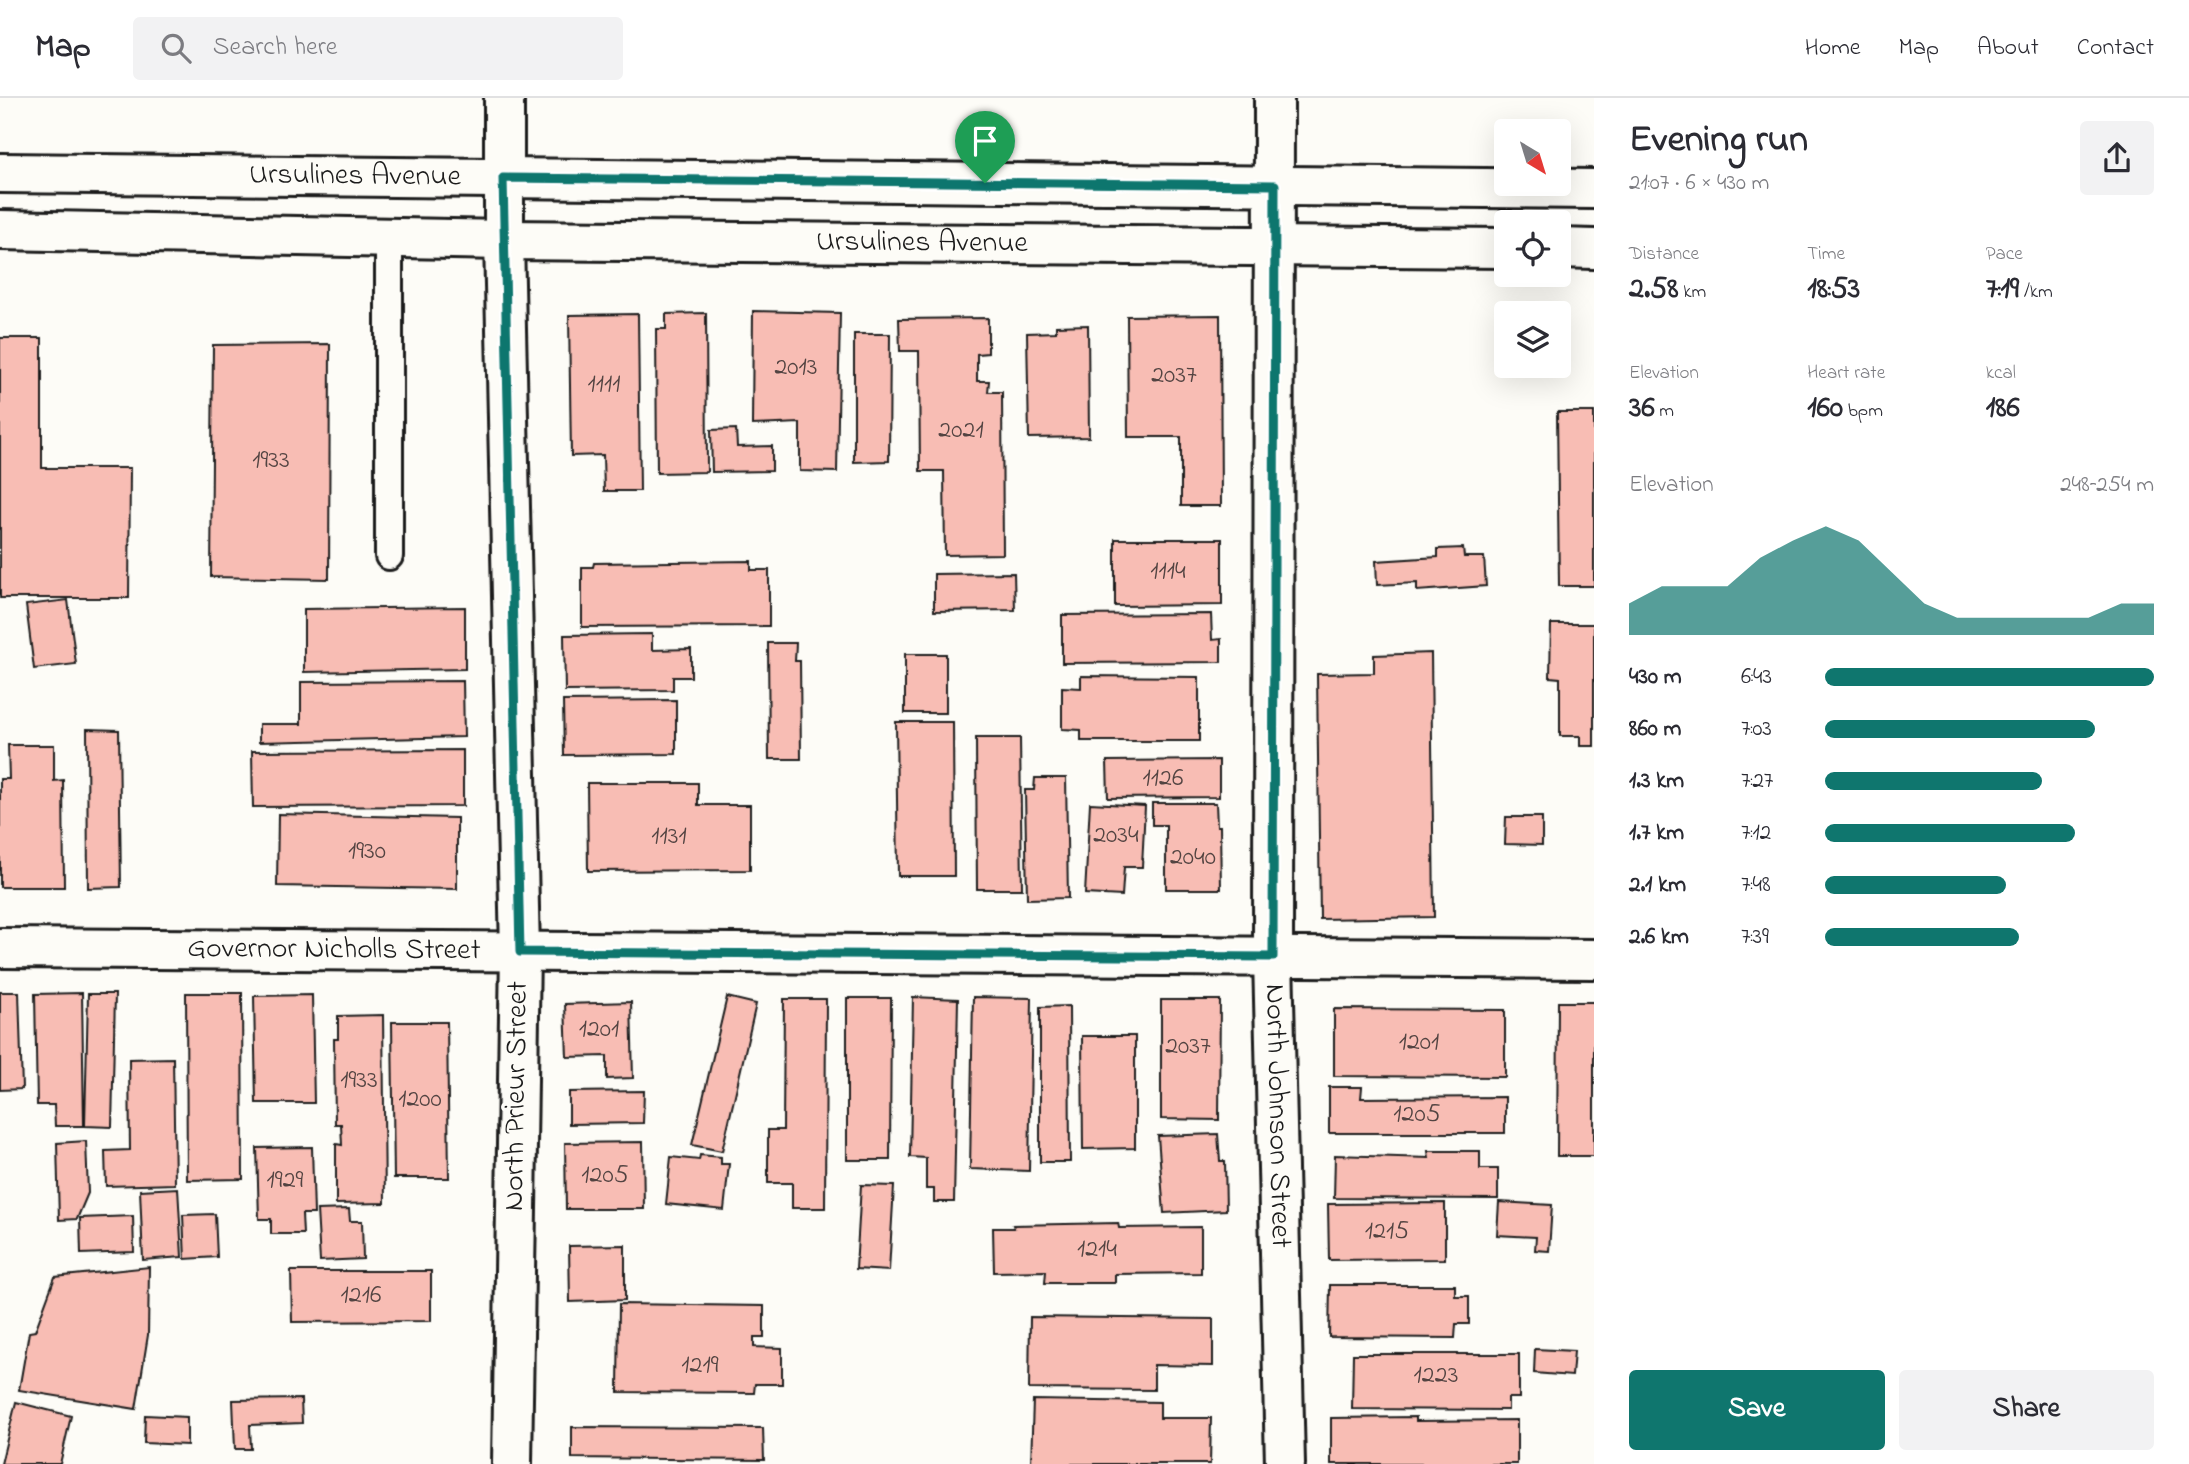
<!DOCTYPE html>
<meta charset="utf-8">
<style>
:root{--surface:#fff;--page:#f2f2f3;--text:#2b2b33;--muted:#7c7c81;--line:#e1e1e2;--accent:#0f766e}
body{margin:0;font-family:"Indie Flower",sans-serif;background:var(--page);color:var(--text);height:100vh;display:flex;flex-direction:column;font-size:26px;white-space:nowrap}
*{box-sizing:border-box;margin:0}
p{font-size:23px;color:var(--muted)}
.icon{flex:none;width:38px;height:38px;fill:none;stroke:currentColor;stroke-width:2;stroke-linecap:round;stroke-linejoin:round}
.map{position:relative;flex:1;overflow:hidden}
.details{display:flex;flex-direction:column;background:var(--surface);width:595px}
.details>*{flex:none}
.needle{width:46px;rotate:142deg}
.tools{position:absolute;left:1494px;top:21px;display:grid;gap:14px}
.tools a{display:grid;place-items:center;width:77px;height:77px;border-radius:7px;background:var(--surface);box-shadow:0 7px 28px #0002;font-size:35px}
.pin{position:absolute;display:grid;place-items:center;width:60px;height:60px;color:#fff;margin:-72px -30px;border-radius:50% 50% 50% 0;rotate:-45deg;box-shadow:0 0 7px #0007}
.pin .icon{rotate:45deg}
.round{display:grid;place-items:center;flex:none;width:74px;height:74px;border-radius:7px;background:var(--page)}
.head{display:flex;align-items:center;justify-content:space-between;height:119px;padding:0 35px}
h1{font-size:38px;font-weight:700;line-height:52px}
.stats{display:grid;grid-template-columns:repeat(3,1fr);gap:10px;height:119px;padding:7px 35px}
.stats div{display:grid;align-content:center}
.stats b{font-size:30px;font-weight:700}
.stats small{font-size:19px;font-weight:400}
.stats p{font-size:19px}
.chart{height:196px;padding:14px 35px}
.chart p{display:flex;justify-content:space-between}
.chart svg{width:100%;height:126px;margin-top:7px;fill:var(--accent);opacity:.7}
.cta{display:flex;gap:14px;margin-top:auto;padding:14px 35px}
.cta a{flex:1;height:80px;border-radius:7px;background:var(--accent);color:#fff;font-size:28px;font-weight:700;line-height:80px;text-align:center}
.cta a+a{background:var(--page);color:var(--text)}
ul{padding:0 35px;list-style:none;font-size:23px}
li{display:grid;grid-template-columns:112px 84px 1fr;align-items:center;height:52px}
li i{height:18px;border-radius:9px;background:var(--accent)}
header{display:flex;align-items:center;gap:42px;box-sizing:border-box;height:98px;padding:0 35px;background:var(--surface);border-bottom:2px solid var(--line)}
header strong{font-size:33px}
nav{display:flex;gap:38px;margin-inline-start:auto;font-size:24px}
.search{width:490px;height:63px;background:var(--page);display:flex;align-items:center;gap:18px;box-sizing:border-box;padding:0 24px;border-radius:7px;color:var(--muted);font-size:26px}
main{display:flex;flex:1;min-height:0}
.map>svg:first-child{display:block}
.building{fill:#f8bdb4;stroke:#1c1c1c;stroke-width:2}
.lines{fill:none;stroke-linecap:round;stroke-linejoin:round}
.lane-casing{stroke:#1c1c1c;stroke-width:32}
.street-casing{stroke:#1c1c1c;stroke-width:44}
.lane{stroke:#fdfcf7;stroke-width:26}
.street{stroke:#fdfcf7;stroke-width:38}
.route-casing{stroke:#fff;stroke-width:14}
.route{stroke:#0f766e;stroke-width:9}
.labels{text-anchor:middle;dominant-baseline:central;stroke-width:7;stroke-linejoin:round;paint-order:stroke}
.number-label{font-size:26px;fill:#534442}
.street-label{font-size:30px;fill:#1c1c1c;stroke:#fdfcf7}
</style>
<header>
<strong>Map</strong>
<div class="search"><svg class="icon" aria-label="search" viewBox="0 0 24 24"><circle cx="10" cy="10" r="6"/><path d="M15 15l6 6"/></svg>Search here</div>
<nav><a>Home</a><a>Map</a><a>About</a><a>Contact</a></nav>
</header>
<main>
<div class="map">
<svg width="1594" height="1366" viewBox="0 0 1594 1366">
<rect width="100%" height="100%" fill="#fdfcf7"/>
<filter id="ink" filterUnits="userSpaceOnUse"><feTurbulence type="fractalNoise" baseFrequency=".0143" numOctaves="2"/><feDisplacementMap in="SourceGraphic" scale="14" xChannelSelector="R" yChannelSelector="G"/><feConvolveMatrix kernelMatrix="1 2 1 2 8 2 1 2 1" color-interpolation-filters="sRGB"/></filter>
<g filter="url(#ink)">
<path class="building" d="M 753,213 L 840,215 L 837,374 L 800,373 L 800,325 L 752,327 Z
M 706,215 L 707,374 L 657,375 L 656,231 L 666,231 L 666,216 Z
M 638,216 L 640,393 L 604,393 L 603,357 L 571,358 L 569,217 Z
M 1220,217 L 1221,408 L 1181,408 L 1181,339 L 1128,339 L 1127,218 Z
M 988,220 L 988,255 L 977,256 L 977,283 L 989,283 L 988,294 L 1002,294 L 1003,456 L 945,457 L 944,373 L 920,373 L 919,253 L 900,253 L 899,221 Z
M 1088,227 L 1089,339 L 1029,340 L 1027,235 L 1056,234 L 1056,228 Z
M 854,236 L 890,236 L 889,363 L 854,364 Z
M 0,240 L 42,240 L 42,370 L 130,370 L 129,500 L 0,500 Z
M 330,246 L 329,481 L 211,479 L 213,247 Z
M 1557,314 L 1594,314 L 1594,488 L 1559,488 Z
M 736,331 L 737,349 L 772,348 L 772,373 L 712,374 L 711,332 Z
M 1115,441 L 1222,441 L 1222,507 L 1115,508 Z
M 1463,450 L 1464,459 L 1484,459 L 1486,488 L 1417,493 L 1417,485 L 1377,487 L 1376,463 L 1438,459 L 1438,451 Z
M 751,463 L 751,472 L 769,472 L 769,528 L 582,529 L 582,469 L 593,469 L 594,465 Z
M 1014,475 L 1015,512 L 934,513 L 934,476 Z
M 68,502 L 76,566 L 34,571 L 26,507 Z
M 465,509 L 465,571 L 304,574 L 304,511 Z
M 1211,516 L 1212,542 L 1221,541 L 1221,564 L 1062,565 L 1062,517 Z
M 1551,526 L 1594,526 L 1594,648 L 1580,648 L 1580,638 L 1560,638 L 1560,580 L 1550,579 Z
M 652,536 L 652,552 L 691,551 L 691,579 L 673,579 L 673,592 L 565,593 L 564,537 Z
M 768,545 L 796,545 L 795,563 L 800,563 L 801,661 L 769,661 Z
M 1431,555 L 1434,819 L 1320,821 L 1317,576 L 1374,575 L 1374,557 Z
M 905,556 L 946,556 L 946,615 L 905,615 Z
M 1081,578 L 1199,579 L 1199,643 L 1081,643 L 1081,632 L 1062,631 L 1062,589 L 1081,590 Z
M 463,583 L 464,639 L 259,644 L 259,626 L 301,626 L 301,584 Z
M 676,602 L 676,656 L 564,657 L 563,603 Z
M 896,624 L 953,624 L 954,778 L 898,778 Z
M 87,631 L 119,632 L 121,789 L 88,790 Z
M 976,640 L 1020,640 L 1022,791 L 977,791 Z
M 8,647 L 54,647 L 54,683 L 63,682 L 64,789 L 0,789 L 0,681 L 9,681 Z
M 463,652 L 463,708 L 253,709 L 252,653 Z
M 1219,662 L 1219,699 L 1108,700 L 1107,663 Z
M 1035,680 L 1066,680 L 1068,800 L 1027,801 L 1025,692 L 1034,692 Z
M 587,685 L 698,685 L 698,707 L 750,707 L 750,772 L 588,773 Z
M 1090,705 L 1145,708 L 1142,769 L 1124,769 L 1122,798 L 1085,796 Z
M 1152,705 L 1216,705 L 1217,728 L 1220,728 L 1221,791 L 1166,791 L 1166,727 L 1152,727 Z
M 278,716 L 457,720 L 457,791 L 277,788 Z
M 1506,719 L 1542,719 L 1542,747 L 1505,746 Z
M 0,894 L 19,894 L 22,991 L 0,992 Z
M 82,895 L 84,1028 L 55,1028 L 54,1007 L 37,1007 L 35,896 Z
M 186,895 L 242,895 L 243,1081 L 187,1082 Z
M 88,896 L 115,896 L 112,1029 L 85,1028 Z
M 312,897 L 314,1005 L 256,1005 L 254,898 Z
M 727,899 L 756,906 L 722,1053 L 692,1047 Z
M 913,899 L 958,901 L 954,1104 L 934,1104 L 934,1091 L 926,1091 L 926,1060 L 910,1059 Z
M 973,899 L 1032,900 L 1029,1073 L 970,1071 Z
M 847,900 L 891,900 L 890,1062 L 847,1062 Z
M 784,901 L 826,901 L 825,1110 L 792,1110 L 792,1085 L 768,1085 L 768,1032 L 783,1032 Z
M 1161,902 L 1220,902 L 1219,1022 L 1161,1021 Z
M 631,904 L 633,980 L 607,981 L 607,958 L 567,959 L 565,906 Z
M 1558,904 L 1594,904 L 1594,1058 L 1557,1058 Z
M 1069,908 L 1070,1064 L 1040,1064 L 1040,909 Z
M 1334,911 L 1505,912 L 1505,979 L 1334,978 Z
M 383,917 L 385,1105 L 336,1106 L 336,1046 L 342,1047 L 341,1026 L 335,1026 L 334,941 L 338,941 L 338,918 Z
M 392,924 L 447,924 L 449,1080 L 394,1080 Z
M 1082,938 L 1135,938 L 1135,1050 L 1083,1051 Z
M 173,960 L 175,1086 L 106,1088 L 105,1053 L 130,1052 L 129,961 Z
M 1329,989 L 1362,989 L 1361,1000 L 1505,999 L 1505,1035 L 1329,1035 Z
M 644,993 L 643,1025 L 569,1026 L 569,994 Z
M 1218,1036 L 1220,1063 L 1225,1063 L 1226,1112 L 1164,1115 L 1158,1038 Z
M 86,1043 L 88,1095 L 77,1121 L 59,1122 L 57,1045 Z
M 643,1044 L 644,1111 L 566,1111 L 565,1045 Z
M 312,1049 L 314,1116 L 302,1116 L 303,1136 L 271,1136 L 271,1121 L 259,1121 L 257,1050 Z
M 1428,1053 L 1480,1053 L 1480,1071 L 1498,1071 L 1498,1101 L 1334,1100 L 1335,1057 L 1429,1060 Z
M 700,1057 L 721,1059 L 721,1066 L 729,1066 L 724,1112 L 666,1106 L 671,1059 L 699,1062 Z
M 861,1087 L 894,1088 L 889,1173 L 856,1171 Z
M 178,1090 L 182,1159 L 143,1162 L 140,1092 Z
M 1499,1104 L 1552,1107 L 1549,1153 L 1535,1152 L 1536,1139 L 1497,1137 Z
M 1445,1105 L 1445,1161 L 1329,1162 L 1328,1106 Z
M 349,1111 L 350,1123 L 362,1123 L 363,1161 L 320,1163 L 317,1112 Z
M 215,1116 L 217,1159 L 185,1161 L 183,1117 Z
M 133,1118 L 134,1154 L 81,1156 L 80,1120 Z
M 1118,1125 L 1119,1130 L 1201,1129 L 1201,1175 L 1115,1176 L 1115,1185 L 1045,1185 L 1046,1173 L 994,1174 L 993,1130 L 1014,1130 L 1013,1127 Z
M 625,1147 L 625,1202 L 570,1204 L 569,1148 Z
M 149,1169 L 148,1237 L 136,1311 L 19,1292 L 29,1234 L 35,1233 L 55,1179 Z
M 291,1173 L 431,1173 L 431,1223 L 292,1224 Z
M 1330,1187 L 1455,1187 L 1455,1198 L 1469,1198 L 1469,1226 L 1456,1226 L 1455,1240 L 1329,1239 Z
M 619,1206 L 764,1208 L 764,1239 L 754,1239 L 754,1249 L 782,1250 L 782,1286 L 755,1286 L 754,1295 L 618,1294 Z
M 1030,1219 L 1213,1221 L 1213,1268 L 1154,1267 L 1154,1292 L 1029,1291 Z
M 1535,1251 L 1574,1253 L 1572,1278 L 1534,1275 Z
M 1353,1256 L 1519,1256 L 1519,1300 L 1508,1300 L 1508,1312 L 1352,1311 Z
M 301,1301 L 302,1325 L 250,1327 L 251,1351 L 235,1351 L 233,1302 Z
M 1033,1302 L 1160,1304 L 1160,1320 L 1211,1320 L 1210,1366 L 1031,1366 Z
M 16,1304 L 71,1318 L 60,1366 L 1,1366 Z
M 145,1317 L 187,1319 L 187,1347 L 144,1345 Z
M 1416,1319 L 1416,1323 L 1517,1322 L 1517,1366 L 1331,1366 L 1331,1320 Z
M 572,1329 L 763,1330 L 764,1362 L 572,1360 Z"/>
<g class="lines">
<defs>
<path id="lane" d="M 389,458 L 389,139"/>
<g id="street">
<path d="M 504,0 L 504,142 L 520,854 L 512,1366"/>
<path id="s1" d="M 1274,0 L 1273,859 L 1285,1366"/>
<path id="s2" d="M 0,75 L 1594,91"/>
<path id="s3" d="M 0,132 L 504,142 L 1507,150"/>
<path d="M 1559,150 L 1594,151"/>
<path id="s4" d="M 0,850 L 1594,861"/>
</g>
</defs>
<use href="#lane" class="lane-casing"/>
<use href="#street" class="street-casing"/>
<use href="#lane" class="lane"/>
<use href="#street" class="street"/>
</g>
</g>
<g class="lines" filter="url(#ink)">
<defs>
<path id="route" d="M 503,80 L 1275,87 L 1273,859 L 520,854 Z"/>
</defs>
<use href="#route" class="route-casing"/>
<use href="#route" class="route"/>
</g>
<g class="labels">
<g class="number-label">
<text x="796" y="270">2013</text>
<text x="1174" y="278">2037</text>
<text x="604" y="287">1111</text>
<text x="961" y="333">2021</text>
<text x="271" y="363">1933</text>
<text x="1168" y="474">1114</text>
<text x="1163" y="681">1126</text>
<text x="1116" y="738">2034</text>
<text x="669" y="739">1131</text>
<text x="367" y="754">1930</text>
<text x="1193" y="760">2040</text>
<text x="599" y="932">1201</text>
<text x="1419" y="945">1201</text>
<text x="1188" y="949">2037</text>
<text x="359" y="983">1933</text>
<text x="420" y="1002">1200</text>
<text x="1417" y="1017">1205</text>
<text x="605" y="1078">1205</text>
<text x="285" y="1083">1929</text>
<text x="1387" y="1134">1215</text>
<text x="1097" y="1152">1214</text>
<text x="361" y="1198">1216</text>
<text x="700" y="1268">1219</text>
<text x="1436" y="1278">1223</text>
</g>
<g class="street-label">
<text stroke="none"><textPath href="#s2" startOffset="355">Ursulines Avenue</textPath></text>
<text stroke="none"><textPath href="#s3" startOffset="922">Ursulines Avenue</textPath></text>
<text stroke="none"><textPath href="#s4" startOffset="334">Governor Nicholls Street</textPath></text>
<text transform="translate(517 998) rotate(-89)">North Prieur Street</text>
<text stroke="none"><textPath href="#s1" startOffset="1018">North Johnson Street</textPath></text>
</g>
</g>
</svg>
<div class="tools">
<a><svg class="needle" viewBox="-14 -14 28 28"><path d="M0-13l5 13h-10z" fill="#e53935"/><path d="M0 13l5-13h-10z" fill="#7c7c81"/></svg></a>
<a><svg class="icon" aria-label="locate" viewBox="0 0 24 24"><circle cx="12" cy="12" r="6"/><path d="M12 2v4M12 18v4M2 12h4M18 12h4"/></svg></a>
<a><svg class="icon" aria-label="layers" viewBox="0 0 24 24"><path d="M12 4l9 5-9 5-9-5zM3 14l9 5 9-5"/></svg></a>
</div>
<div class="pin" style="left:985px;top:85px;background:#1e9e55"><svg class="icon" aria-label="arrive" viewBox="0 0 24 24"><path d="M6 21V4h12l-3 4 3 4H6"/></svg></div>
</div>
<section class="details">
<div class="head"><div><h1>Evening run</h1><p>21:07 · 6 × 430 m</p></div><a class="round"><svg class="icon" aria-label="share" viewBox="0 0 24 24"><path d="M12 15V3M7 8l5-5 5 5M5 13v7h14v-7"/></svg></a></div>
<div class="stats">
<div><p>Distance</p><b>2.58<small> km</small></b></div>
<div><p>Time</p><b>18:53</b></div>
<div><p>Pace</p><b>7:19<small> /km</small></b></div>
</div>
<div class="stats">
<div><p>Elevation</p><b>36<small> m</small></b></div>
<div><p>Heart rate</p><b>160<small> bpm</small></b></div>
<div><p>kcal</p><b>186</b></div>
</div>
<div class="chart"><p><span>Elevation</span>248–254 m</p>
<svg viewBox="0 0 160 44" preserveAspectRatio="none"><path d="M0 44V33L10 27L20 27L30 27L40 17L50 11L60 6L70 11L80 22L90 33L100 38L110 38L120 38L130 38L140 38L150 33L160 33V44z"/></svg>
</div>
<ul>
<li><b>430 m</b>6:43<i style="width:100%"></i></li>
<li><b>860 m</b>7:03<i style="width:82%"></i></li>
<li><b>1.3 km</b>7:27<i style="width:66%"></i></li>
<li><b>1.7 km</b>7:12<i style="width:76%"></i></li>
<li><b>2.1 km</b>7:48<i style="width:55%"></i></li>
<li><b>2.6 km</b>7:39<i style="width:59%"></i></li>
</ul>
<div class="cta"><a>Save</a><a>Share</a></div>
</section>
</main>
